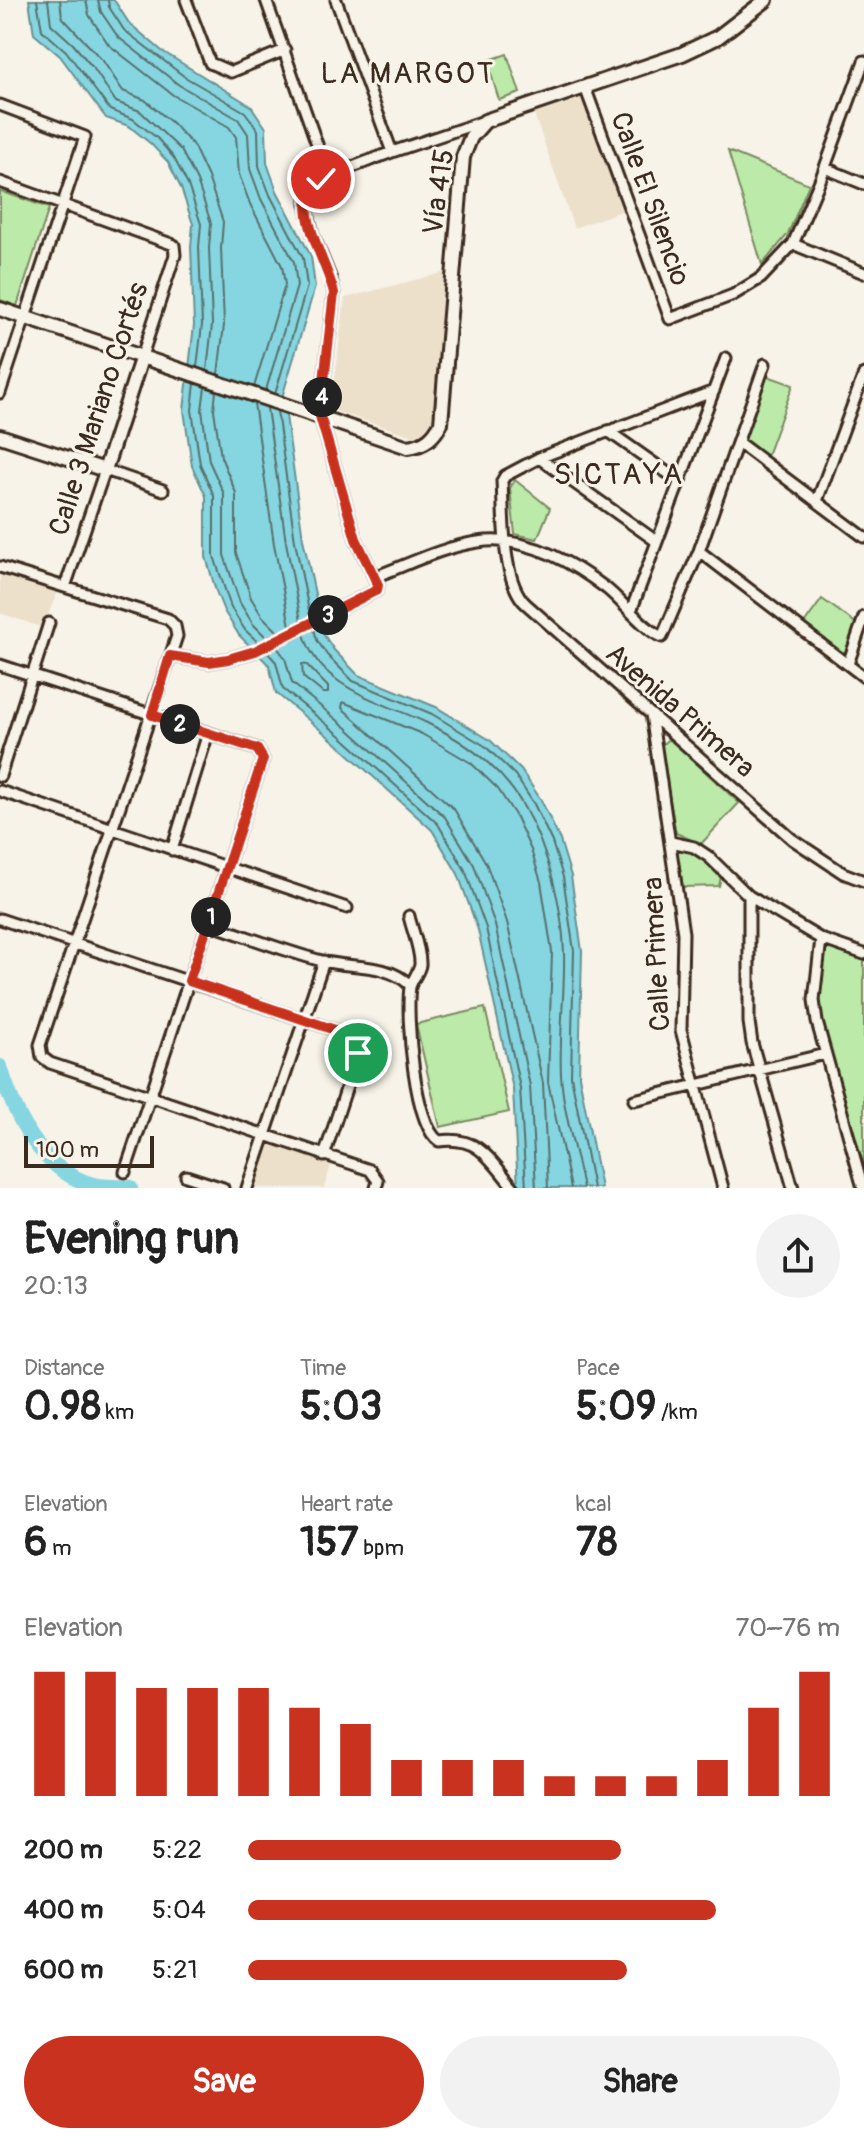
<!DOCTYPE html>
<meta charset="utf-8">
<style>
:root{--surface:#fff;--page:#f2f2f2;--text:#222;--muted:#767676;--accent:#c8321e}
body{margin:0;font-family:Pangolin,sans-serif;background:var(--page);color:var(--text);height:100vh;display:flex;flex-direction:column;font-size:30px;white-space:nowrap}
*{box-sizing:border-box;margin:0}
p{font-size:26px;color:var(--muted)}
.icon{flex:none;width:44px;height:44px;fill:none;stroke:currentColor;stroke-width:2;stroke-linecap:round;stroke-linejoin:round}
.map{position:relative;height:1188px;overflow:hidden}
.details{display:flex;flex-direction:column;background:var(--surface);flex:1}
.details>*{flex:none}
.scale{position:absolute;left:24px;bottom:20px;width:130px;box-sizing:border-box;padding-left:8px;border:4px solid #3b2a1e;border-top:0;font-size:22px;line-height:28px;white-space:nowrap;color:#3b2a1e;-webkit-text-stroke:6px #f7f3e8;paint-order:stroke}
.pin{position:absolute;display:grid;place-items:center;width:68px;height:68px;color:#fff;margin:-34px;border:4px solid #fff;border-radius:50%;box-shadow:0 2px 8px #0007}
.km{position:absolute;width:40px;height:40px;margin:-20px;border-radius:50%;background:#222;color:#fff;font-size:22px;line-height:40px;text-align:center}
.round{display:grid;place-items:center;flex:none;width:84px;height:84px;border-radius:42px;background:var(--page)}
.head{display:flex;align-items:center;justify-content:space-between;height:136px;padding:0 24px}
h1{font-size:44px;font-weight:700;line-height:60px}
.stats{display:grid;grid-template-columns:repeat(3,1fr);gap:12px;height:136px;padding:8px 24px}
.stats div{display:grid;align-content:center}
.stats b{font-size:40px;font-weight:700}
.stats small{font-size:22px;font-weight:400}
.stats p{font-size:22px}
.chart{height:224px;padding:16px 24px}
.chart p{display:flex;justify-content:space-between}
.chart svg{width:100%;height:144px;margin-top:8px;stroke:var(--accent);stroke-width:6}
.button{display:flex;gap:16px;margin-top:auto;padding:16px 24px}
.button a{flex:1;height:92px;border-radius:48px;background:var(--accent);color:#fff;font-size:32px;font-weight:700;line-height:92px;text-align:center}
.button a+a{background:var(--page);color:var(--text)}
ul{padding:0 24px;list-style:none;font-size:26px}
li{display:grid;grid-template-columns:128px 96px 1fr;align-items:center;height:60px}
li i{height:20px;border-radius:10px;background:var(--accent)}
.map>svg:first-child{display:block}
.built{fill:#ede0cb}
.green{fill:#bceaa9;stroke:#7c8a64;stroke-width:2}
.water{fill:#86d6e1;stroke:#689193;stroke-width:2}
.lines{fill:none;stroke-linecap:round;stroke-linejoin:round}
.shore{stroke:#596f6c;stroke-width:2}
.river{stroke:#86d6e1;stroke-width:16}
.minor-casing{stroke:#3b2a1e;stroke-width:15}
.tertiary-casing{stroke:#3b2a1e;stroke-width:18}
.minor{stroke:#f7f3e8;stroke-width:9}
.tertiary{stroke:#f7f3e8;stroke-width:12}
.route-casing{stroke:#fff;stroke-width:16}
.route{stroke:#c8321e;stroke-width:10}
.labels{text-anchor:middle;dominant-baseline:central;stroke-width:6;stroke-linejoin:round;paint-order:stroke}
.street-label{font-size:28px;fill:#3b2a1e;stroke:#f7f3e8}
.neighbourhood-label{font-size:30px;letter-spacing:2px;fill:#3b2a1e;stroke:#f7f3e8}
</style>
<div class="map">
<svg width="864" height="1188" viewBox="0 0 864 1188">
<rect width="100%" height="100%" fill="#f7f3e8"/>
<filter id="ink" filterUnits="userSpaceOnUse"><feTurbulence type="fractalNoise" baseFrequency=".0125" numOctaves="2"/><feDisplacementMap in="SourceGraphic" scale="16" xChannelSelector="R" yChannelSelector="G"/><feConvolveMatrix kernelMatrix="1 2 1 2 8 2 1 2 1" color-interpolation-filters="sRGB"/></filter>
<g filter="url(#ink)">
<path class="built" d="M 583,98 L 622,211 L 574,228 L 534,114 Z
M 446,272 L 434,419 L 427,431 L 414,436 L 331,410 L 345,298 Z
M 0,571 L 58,590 L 43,628 L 0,613 Z
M 267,1139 L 332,1162 L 324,1188 L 252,1188 Z"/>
<path class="green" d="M 507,54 L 520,93 L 499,100 L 487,61 Z
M 728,151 L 809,184 L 788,234 L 762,265 Z
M 0,191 L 49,208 L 17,306 L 0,300 Z
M 765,375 L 793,385 L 766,458 L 742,442 Z
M 515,480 L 550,508 L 537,539 L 515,534 L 510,488 Z
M 822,599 L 857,624 L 851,647 L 842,653 L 804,624 Z
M 667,740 L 672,741 L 739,803 L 701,844 L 676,833 L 660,747 Z
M 676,844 L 703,854 L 722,872 L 719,886 L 683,887 Z
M 832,946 L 864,956 L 864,1170 L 821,1018 L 820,995 L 825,947 L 831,949 Z
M 485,1008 L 509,1112 L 440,1127 L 416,1024 Z"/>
<path class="water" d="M 29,0 L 114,0 L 129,23 L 162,51 L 251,106 L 266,128 L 267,163 L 277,191 L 311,256 L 315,287 L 283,394 L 303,539 L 324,635 L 334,650 L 358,675 L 436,707 L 490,740 L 521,770 L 541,800 L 560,840 L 571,876 L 582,951 L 579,1076 L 601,1188 L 518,1188 L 513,1089 L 478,930 L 458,874 L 432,830 L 335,742 L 276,693 L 269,665 L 239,635 L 224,611 L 216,591 L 206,557 L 206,496 L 192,466 L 184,410 L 194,325 L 191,247 L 193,224 L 181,188 L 168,162 L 151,144 L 129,126 L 106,118 L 60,56 L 34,34 Z"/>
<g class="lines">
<path class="shore" d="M 37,0 L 42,30 L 66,51 L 110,110 L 133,119 L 157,138 L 174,158 L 188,185 L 201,224 L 199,247 L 202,325 L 197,367
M 48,0 L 51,24 L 73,44 L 94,69 L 116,102 L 140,111 L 181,150 L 197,181 L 211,223 L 209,248 L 212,325 L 207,370
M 60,0 L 62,17 L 103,61 L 123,91 L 145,100 L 171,122 L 193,145 L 208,177 L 223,222 L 221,248 L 224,325 L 218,374
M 86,0 L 89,15 L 109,45 L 173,95 L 229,127 L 236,137 L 239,174 L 250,204 L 282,266 L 285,285 L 254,387
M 98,0 L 101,12 L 118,37 L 179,85 L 238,119 L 248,134 L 250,169 L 261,199 L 294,262 L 297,286 L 266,390
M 108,0 L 109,7 L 124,30 L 185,77 L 245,112 L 258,130 L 259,166 L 270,195 L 303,258 L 307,286 L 275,394
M 195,383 L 192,410 L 200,464 L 214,496 L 214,556 L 231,608 L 245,630 L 258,642
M 205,387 L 202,410 L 209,461 L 224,494 L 224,555 L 240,603 L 253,624 L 267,638
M 216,391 L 214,410 L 221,457 L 236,493 L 236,553 L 251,598 L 262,616 L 278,632
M 254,403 L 274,544 L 290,626
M 267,408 L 286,542 L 301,621
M 277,411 L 295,541 L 310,616
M 314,629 L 317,640 L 327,655 L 353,681 L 432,714 L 485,746 L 515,775 L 534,804 L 552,842 L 563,877 L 574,951 L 571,1076 L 593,1188
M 304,634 C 319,689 382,701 427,723 C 466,742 504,770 525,809 C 548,850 563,907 564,954 C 565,994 559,1035 561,1075 C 563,1111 576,1152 583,1188
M 277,647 L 285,658 L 292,683 L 347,728 L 445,817 L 474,865 L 495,925 L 530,1086 L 536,1188
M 267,652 L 276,662 L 283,689 L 341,736 L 438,824 L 465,870 L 486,928 L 520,1088 L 526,1188
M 302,664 L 307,665 L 328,687 L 328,693 L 323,693 L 303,677 Z
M 548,1188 L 543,1083 L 507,922 L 486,863 L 454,809 L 342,708 L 343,702 L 422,734 L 471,763 L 498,789 L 515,815 L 531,850 L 541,882 L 552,952 L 548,1082 L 571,1188"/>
<path class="river" d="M 0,1067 C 14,1114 40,1170 93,1185 C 104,1188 118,1186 130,1188"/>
<defs>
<path id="minor" d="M 186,0 L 210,63 L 231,72 L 285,50
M 266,0 L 329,178
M 336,0 L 392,152
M 585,87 L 670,319 L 733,295 L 761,278 L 793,244 L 821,178 L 864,61
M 0,105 L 85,137 L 0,393
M 825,168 L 864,184
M 0,182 L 174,245 L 175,255 L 142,356
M 793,244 L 864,273
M 714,391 L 539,458 L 505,476 L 502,481 C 504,514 501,581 526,604 L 792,839 L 843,873 L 864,881
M 608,431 L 679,481
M 739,443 L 864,537
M 539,458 L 656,541
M 817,501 L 864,374
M 699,551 L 864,677
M 0,567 L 168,619 L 175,626 L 177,636 L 40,1045 L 42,1057 L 50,1063 L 370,1170 L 378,1181 L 376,1188
M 374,577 C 407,565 442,547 478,542 C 524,535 572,562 607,589 C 623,602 644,629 662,637 L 699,551 L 765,364
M 65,587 L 105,470 L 163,490
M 631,611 L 726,358
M 170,656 L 209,662 L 228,659 L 255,651 L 377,590 L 378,585 L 356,539 L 320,416 L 334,293 L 331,279 L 313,235 L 306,204 L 310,189 L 321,179 L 392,152 L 484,121
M 848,664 L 864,617
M 0,665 L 257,749 L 263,759 L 125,1172
M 651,714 L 683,933 L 681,1030 L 723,1188
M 0,776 L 49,623
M 0,791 L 347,908
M 671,842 L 694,847 L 709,857 L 749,896 L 821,939 L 864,954
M 172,850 L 208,733
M 749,896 L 749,1022 L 752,1043 L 793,1188
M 409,916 C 412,930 421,950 420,965 C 419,972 412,980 410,987 C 406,1016 414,1126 439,1141 C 479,1135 490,1160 514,1188
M 0,919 L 353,1036 L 359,1043 L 358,1053 L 324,1156
M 209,924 C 246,936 284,951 322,961 C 353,969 386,962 410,985
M 821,939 L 814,1000 L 817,1022 L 863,1188
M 634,1100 L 825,1054
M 186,1176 L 223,1188
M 247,1188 L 324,961"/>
<path id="tertiary" d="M 0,309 L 408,447 C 425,445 434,437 441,423 L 463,157 L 471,137 L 485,121 L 682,54 L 718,37 L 766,0
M 0,436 L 105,470 L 142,356"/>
</defs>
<use href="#minor" class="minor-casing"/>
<use href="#tertiary" class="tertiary-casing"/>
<use href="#minor" class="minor"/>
<use href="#tertiary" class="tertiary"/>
</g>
</g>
<g class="lines" filter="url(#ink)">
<defs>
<path id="route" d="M 321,179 C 286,201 328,263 334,293 L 320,416 L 356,539 L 378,585 L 377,590 L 255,651 L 228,659 L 209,662 L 170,656 L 152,715 L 257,749 L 263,759 L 189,981 L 353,1036 L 359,1043 L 358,1053"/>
</defs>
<use href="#route" class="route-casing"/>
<use href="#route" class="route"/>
</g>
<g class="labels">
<g class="street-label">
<text transform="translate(439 192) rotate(-82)">Vía 415</text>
<text transform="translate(650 199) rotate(70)">Calle El Silencio</text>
<text transform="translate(99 409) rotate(-72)">Calle 3 Mariano Cortés</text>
<text transform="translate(680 711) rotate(41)">Avenida Primera</text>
<text transform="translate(657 954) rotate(-93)">Calle Primera</text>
</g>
<g class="neighbourhood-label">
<text x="408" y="73">LA MARGOT</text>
<text x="619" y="474">SICTAYA</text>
</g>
</g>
</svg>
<div class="scale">100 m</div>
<div class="pin" style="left:358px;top:1053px;background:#1e9e55"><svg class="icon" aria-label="arrive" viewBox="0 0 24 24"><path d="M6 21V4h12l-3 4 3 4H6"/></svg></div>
<div class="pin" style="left:321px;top:179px;background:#d93025"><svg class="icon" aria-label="check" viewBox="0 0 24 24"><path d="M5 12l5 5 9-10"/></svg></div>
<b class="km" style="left:211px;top:917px">1</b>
<b class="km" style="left:180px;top:724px">2</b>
<b class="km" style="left:328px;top:615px">3</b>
<b class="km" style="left:322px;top:397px">4</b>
</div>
<section class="details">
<div class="head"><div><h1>Evening run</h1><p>20:13</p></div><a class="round"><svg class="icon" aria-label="share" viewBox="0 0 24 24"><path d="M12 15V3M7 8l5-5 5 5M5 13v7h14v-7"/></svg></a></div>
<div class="stats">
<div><p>Distance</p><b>0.98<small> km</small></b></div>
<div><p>Time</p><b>5:03</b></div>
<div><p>Pace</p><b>5:09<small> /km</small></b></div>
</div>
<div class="stats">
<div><p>Elevation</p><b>6<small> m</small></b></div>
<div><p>Heart rate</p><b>157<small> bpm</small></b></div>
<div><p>kcal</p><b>78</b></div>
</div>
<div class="chart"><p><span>Elevation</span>70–76 m</p>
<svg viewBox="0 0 160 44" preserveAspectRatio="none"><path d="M5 44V6M15 44V6M25 44V11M35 44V11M45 44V11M55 44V17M65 44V22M75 44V33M85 44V33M95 44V33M105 44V38M115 44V38M125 44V38M135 44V33M145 44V17M155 44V6"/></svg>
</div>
<ul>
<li><b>200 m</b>5:22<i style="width:63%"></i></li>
<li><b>400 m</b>5:04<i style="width:79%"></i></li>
<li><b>600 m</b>5:21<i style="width:64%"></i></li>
</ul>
<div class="button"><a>Save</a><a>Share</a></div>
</section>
